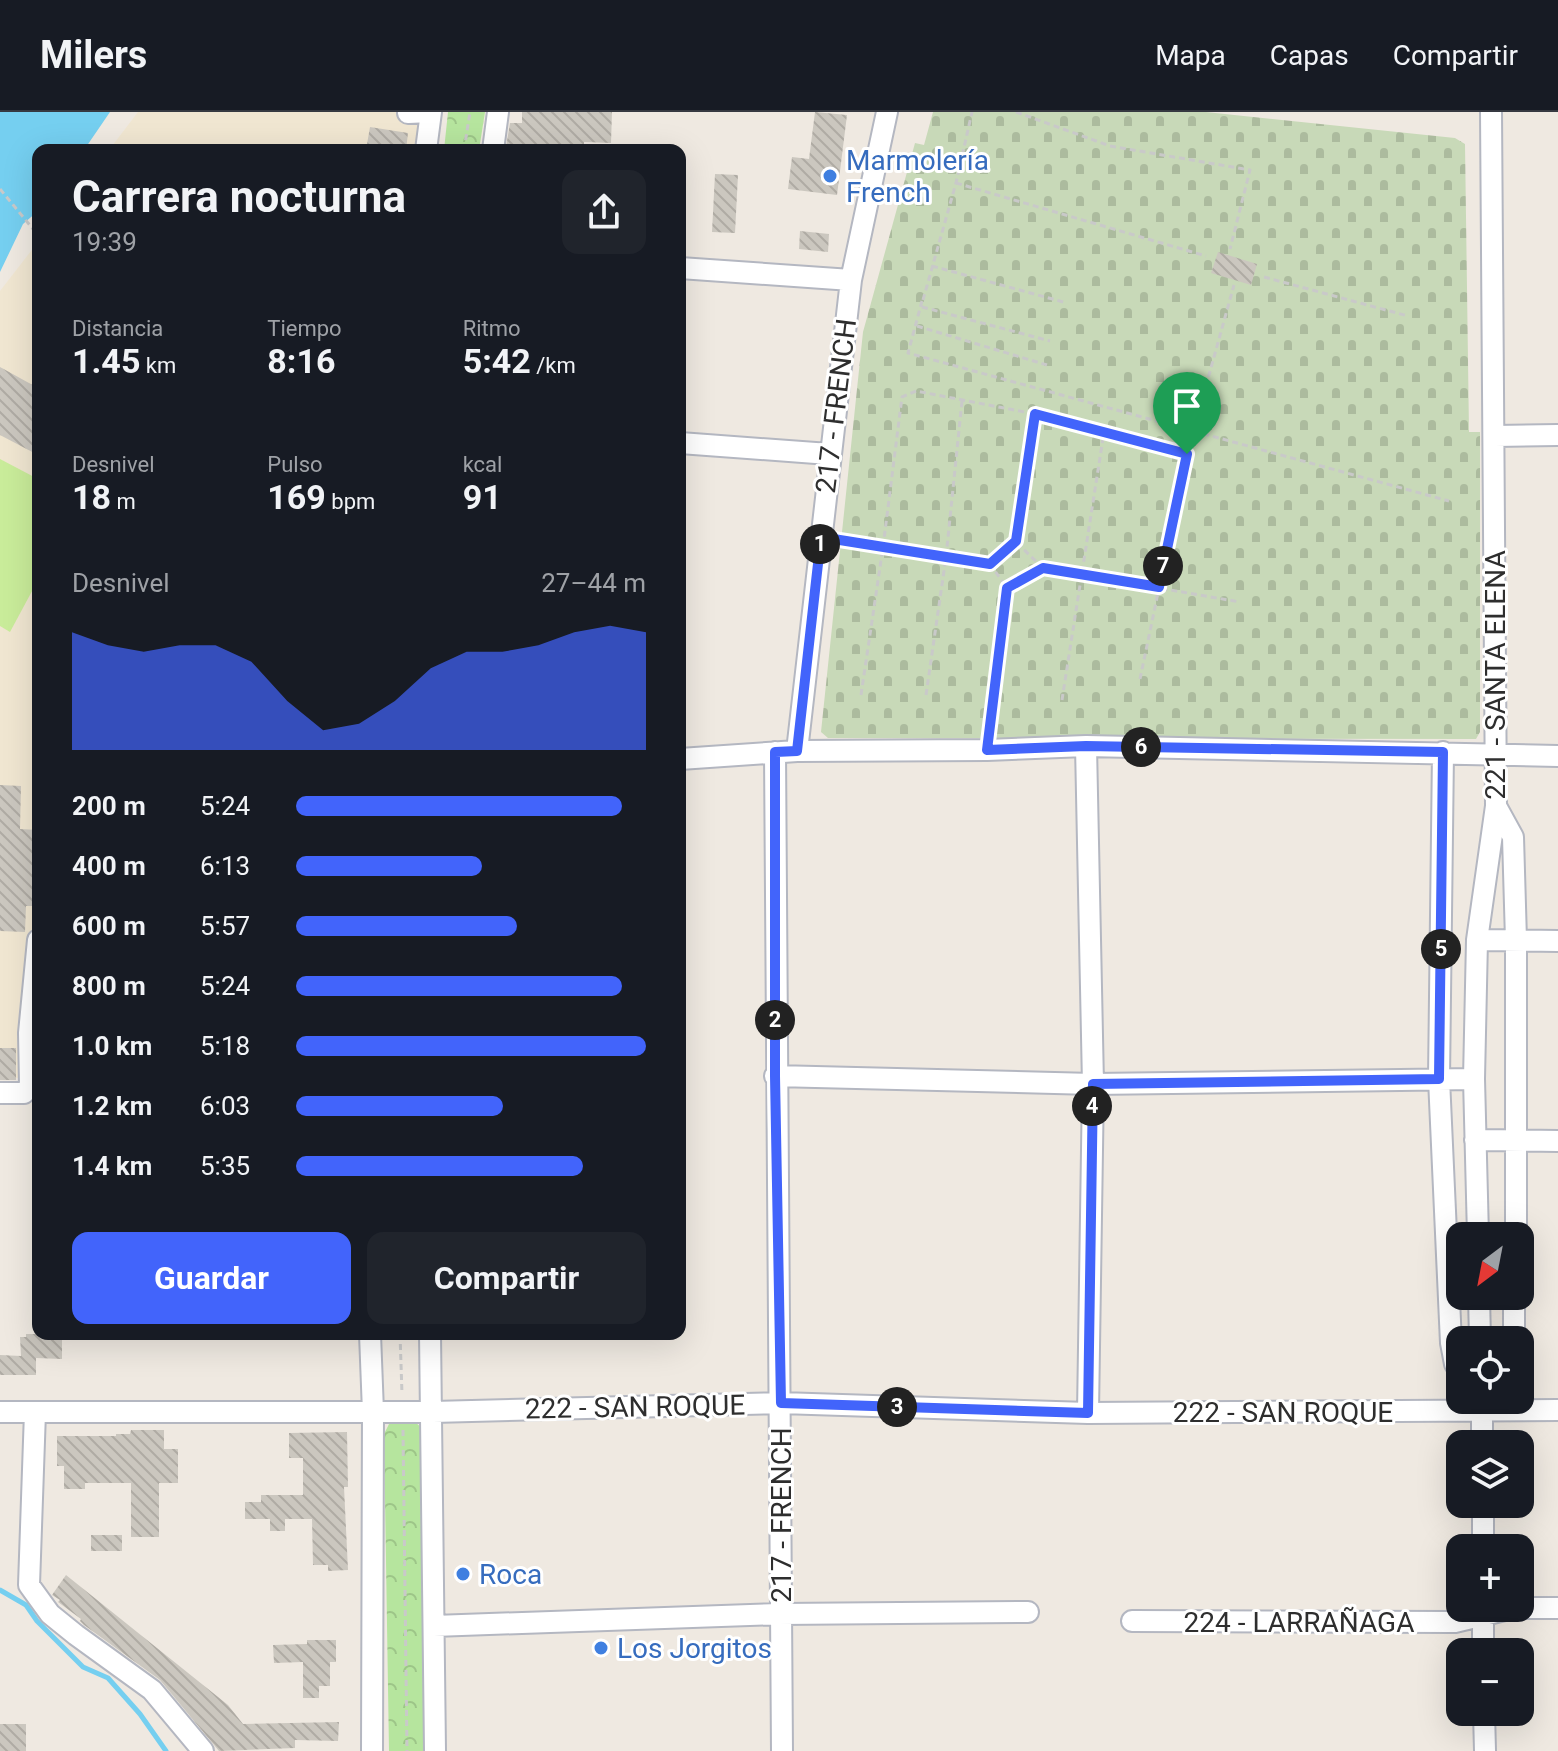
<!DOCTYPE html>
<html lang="es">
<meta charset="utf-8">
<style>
:root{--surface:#171b24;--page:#20242c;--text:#f1f3f6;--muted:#9ea1a6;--line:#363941;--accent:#4264fb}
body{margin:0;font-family:Roboto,sans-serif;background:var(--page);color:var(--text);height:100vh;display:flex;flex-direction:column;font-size:30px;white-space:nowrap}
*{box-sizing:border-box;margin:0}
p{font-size:26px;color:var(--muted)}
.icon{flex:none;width:44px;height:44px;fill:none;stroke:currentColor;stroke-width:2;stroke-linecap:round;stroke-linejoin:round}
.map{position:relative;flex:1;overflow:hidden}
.panel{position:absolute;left:32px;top:32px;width:654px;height:1196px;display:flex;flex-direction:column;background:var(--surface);border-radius:16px;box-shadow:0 8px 32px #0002}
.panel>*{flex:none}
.needle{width:52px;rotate:212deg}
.controls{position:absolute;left:1446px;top:1110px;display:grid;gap:16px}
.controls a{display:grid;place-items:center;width:88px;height:88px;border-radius:16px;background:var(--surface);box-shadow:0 8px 32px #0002;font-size:40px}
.pin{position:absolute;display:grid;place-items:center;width:68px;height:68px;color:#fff;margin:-82px -34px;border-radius:50% 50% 50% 0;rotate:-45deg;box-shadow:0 0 8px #0007}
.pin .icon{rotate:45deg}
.km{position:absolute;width:40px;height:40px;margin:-20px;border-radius:50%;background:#222;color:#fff;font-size:22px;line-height:40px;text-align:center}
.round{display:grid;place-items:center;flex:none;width:84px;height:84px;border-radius:16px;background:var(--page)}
.summary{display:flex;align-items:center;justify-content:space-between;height:136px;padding:0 40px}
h1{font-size:44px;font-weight:700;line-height:60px}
.metrics{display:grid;grid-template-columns:repeat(3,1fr);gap:12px;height:136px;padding:8px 40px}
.metrics div{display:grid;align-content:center}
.metrics b{font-size:34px;font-weight:700}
.metrics small{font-size:22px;font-weight:400}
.metrics p{font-size:22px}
.chart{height:224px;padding:16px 40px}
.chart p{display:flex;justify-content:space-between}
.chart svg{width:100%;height:144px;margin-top:8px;fill:var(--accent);opacity:.7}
.button{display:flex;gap:16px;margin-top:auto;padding:16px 40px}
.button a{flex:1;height:92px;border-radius:16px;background:var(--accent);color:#fff;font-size:32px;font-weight:700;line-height:92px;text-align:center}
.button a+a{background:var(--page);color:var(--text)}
ul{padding:0 40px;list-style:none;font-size:26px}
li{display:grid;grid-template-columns:128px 96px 1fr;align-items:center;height:60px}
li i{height:20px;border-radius:10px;background:var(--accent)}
header{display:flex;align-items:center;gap:48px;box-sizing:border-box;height:112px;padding:0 40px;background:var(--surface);border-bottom:2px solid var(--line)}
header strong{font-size:38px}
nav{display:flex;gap:44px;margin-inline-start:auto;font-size:28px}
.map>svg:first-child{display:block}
.education{fill:#f0e6d1}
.forest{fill:url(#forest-crowns)}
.cemetery{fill:url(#cemetery-stones)}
.pitch{fill:#c9ec9a}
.water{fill:#75cff0}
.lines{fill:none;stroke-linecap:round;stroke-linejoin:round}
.stream{stroke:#75cff0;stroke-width:5}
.building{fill:url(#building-back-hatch)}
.minor-casing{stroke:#b4b7c1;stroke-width:24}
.path{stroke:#c9c9c9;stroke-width:3;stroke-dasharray:6 4;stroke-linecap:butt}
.minor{stroke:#fff;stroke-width:20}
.route-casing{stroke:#fff;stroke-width:16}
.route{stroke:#4264fb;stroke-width:10}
.shop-dot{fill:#3f7fe0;stroke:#fff;stroke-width:3}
.labels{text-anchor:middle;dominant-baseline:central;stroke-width:6;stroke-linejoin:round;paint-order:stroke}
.shop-label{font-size:28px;fill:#366cbe;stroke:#fff;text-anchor:start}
.street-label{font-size:28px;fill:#2e2e2e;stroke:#fff}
</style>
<header>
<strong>Milers</strong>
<nav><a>Mapa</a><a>Capas</a><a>Compartir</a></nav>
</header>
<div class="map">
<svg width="1558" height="1639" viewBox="0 0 1558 1639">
<defs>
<pattern id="forest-crowns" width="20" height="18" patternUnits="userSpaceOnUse" patternTransform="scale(2)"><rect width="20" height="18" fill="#b6e59e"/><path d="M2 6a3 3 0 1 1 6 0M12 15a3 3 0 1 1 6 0" fill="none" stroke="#9dc588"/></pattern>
<pattern id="cemetery-stones" width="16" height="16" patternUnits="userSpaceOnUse" patternTransform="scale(2)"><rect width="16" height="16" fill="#c8d9b8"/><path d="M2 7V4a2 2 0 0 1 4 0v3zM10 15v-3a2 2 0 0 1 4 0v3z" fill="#acbb9e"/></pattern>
<pattern id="building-back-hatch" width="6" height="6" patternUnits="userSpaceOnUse" patternTransform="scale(2)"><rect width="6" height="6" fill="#cbc7bf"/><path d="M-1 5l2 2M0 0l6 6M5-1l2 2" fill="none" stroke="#afaba4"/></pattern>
</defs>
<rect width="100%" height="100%" fill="#efe9e1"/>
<path class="education" d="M 138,0 L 427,0 L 421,38 L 109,38 Z
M 38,130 L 38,966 L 0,966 L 0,179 Z"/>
<path class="forest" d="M 448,0 L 485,0 L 479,38 L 444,38 Z
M 394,1310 L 415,1310 L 423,1317 L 429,1639 L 389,1639 L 384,1322 L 389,1312 Z"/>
<path class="cemetery" d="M 933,0 L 1206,0 L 1455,26 L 1465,32 L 1469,320 L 1480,320 L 1480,620 L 1476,627 L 828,626 L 821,620 L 863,220 L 915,31 L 924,33 Z"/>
<path class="pitch" d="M 0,347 L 38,367 L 38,468 L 10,520 L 0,514 Z"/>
<path class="water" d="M 0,0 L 110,0 L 84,38 L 38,38 L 38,99 L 23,112 L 0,160 Z"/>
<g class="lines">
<path class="stream" d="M 0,1478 L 26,1493 L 37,1509 L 83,1555 L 108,1566 L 140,1602 L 166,1639"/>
</g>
<path class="building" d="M 522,0 L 612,0 L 611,31 L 584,30 L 584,38 L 506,35 L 510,11 L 522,11 Z
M 815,0 L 847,3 L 837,83 L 788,77 L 792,45 L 809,47 Z
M 370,15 L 408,21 L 406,38 L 366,38 Z
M 715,62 L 738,63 L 735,121 L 712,120 Z
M 800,119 L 829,122 L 828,140 L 799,137 Z
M 1218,140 L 1257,152 L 1251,173 L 1211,161 Z
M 0,255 L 38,276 L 38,343 L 0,323 Z
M 0,673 L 21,674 L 20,717 L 38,718 L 38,794 L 26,794 L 25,820 L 0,819 Z
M 0,936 L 16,936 L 16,968 L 0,968 Z
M 26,1222 L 62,1222 L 62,1247 L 36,1246 L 36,1263 L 0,1263 L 0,1243 L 21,1244 L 20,1225 L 26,1225 Z
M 131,1318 L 164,1318 L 164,1337 L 178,1337 L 178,1371 L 159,1371 L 159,1425 L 131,1425 L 131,1371 L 85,1371 L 85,1377 L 64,1377 L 64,1354 L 57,1354 L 57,1324 L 116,1324 L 116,1322 L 130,1322 Z
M 347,1320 L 348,1375 L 344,1375 L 348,1458 L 328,1459 L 328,1453 L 313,1453 L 312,1407 L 285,1407 L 285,1419 L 270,1419 L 270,1407 L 245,1407 L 245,1390 L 261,1390 L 261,1383 L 303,1383 L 303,1346 L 289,1346 L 289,1321 Z
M 91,1423 L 122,1423 L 122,1439 L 91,1439 Z
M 66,1463 L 228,1593 L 243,1612 L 339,1610 L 338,1629 L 295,1628 L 295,1636 L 219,1639 L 160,1568 L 84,1513 L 80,1509 L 81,1507 L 58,1490 L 60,1488 L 52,1483 Z
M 307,1528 L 336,1528 L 336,1550 L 330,1550 L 330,1574 L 319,1574 L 319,1586 L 303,1586 L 303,1550 L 274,1551 L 273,1533 L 307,1532 Z
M 0,1612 L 26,1612 L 26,1639 L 0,1639 Z"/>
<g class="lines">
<defs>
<path id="minor" d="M 408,1 L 430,0
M 426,38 L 431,0
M 493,38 L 498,0
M 680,156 L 851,168
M 1495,324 L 1558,323
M 680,331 L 829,342
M 1086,634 L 1093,972 L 1088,1301
M 797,639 L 851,168 L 887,0
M 775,640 L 782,1639
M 1443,640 L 1439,967 L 1451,1231 L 1455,1252 L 1460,1260
M 680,647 L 797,639 L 987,638 L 1086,634 L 1558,644
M 1496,694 L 1513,725 L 1516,828 L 1516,1124
M 1477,828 L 1558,829
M 775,964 L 1093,972 L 1474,967
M 0,981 L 24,981 L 30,974 L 29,921 L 38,828
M 1475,1028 L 1558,1029
M 1478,1124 L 1474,967 L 1477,828 L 1496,694 L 1491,0
M 1479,1184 L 1480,1228
M 370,1222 L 373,1300 L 372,1639
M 430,1222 L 435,1639
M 1514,1228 L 1514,1184
M 1482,1288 L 1482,1332
M 0,1300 L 433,1300 L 781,1291 L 1088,1301 L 1558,1298
M 35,1300 L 29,1473 L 50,1502 L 76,1523 L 152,1578 L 203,1639
M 1483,1392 L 1483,1436
M 1483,1496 L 1483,1540
M 1520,1496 L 1558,1496
M 1132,1509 L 1455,1510 L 1513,1496
M 434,1514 L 780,1502 L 1028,1500
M 1484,1600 L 1485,1639"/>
</defs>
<use href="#minor" class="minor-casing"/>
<path class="path" d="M 1016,0 L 1110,34 L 1250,58 L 1230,137
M 464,38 L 470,0
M 956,71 L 1206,144
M 0,77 L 38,123
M 932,154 L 1067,191
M 1264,165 L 1408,204
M 923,188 L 956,71 L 972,0
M 922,189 L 908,241 L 1449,389
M 922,195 L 1050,229
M 917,214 L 1047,253
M 1035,302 L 1186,342
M 839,428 L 990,452
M 1017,431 L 1043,456
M 1008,475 L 1043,456 L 1240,490
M 1140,567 L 1187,342 L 1234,173
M 861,583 L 883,435 L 902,285 L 916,279 L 1035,302 L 1016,429 L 990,452 L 1007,476 L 989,620
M 926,583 L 946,445 L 962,289
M 1062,588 L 1104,320
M 400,1222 L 402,1282
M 403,1318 L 407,1639"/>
<use href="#minor" class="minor"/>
</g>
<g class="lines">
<defs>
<path id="route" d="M 1035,302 L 1187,342 L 1159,475 L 1043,456 L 1007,476 L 987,638 L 1086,634 L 1443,640 L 1439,967 L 1093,972 L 1088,1301 L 781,1291 L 775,964 L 775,640 L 797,639 L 821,425 L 990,452 L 1016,429 Z"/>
</defs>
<use href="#route" class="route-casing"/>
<use href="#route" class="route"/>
</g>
<g class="shop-dot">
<circle cx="830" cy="64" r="8"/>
<circle cx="463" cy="1462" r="8"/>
<circle cx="601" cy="1536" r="8"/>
</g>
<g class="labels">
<g class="shop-label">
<text x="846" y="48">Marmolería<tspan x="846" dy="32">French</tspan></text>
<text x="479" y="1462">Roca</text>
<text x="617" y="1536">Los Jorgitos</text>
</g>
<g class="street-label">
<text transform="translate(836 294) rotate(-83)">217 - FRENCH</text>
<text transform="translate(1495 563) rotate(-90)">221 - SANTA ELENA</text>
<text transform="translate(635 1295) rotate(-1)">222 - SAN ROQUE</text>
<text x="1283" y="1300">222 - SAN ROQUE</text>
<text transform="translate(781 1403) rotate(-90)">217 - FRENCH</text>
<text x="1299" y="1510">224 - LARRAÑAGA</text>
</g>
</g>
</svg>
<div class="controls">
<a><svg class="needle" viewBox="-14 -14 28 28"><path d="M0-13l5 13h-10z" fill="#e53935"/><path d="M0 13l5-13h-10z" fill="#9ea1a6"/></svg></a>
<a><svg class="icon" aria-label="locate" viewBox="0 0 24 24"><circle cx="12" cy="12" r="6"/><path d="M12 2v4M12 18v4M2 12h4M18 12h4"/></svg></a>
<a><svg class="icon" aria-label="layers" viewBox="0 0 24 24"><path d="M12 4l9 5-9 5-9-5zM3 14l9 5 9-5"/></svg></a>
<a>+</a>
<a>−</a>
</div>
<div class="pin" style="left:1187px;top:342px;background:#1e9e55"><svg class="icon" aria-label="arrive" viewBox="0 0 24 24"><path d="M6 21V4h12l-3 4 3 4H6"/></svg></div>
<b class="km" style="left:820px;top:432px">1</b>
<b class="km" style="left:775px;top:908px">2</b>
<b class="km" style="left:897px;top:1295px">3</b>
<b class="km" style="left:1092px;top:994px">4</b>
<b class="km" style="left:1441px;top:837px">5</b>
<b class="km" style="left:1141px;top:635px">6</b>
<b class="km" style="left:1163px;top:454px">7</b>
<section class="panel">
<div class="summary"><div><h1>Carrera nocturna</h1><p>19:39</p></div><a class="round"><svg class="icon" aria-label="share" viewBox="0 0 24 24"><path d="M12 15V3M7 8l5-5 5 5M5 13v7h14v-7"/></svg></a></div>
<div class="metrics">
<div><p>Distancia</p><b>1.45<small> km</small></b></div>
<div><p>Tiempo</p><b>8:16</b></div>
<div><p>Ritmo</p><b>5:42<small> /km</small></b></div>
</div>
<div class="metrics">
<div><p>Desnivel</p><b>18<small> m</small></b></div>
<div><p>Pulso</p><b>169<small> bpm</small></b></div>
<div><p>kcal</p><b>91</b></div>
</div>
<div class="chart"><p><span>Desnivel</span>27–44 m</p>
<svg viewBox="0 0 160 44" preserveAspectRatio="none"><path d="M0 44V8L10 12L20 14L30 12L40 12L50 17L60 29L70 38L80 36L90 29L100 19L110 14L120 14L130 12L140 8L150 6L160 8V44z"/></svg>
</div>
<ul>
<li><b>200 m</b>5:24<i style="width:93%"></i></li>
<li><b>400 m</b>6:13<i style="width:53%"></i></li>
<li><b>600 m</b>5:57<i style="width:63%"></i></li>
<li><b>800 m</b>5:24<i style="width:93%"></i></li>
<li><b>1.0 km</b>5:18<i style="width:100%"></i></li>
<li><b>1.2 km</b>6:03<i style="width:59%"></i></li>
<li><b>1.4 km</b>5:35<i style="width:82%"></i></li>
</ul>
<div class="button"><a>Guardar</a><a>Compartir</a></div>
</section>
</div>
